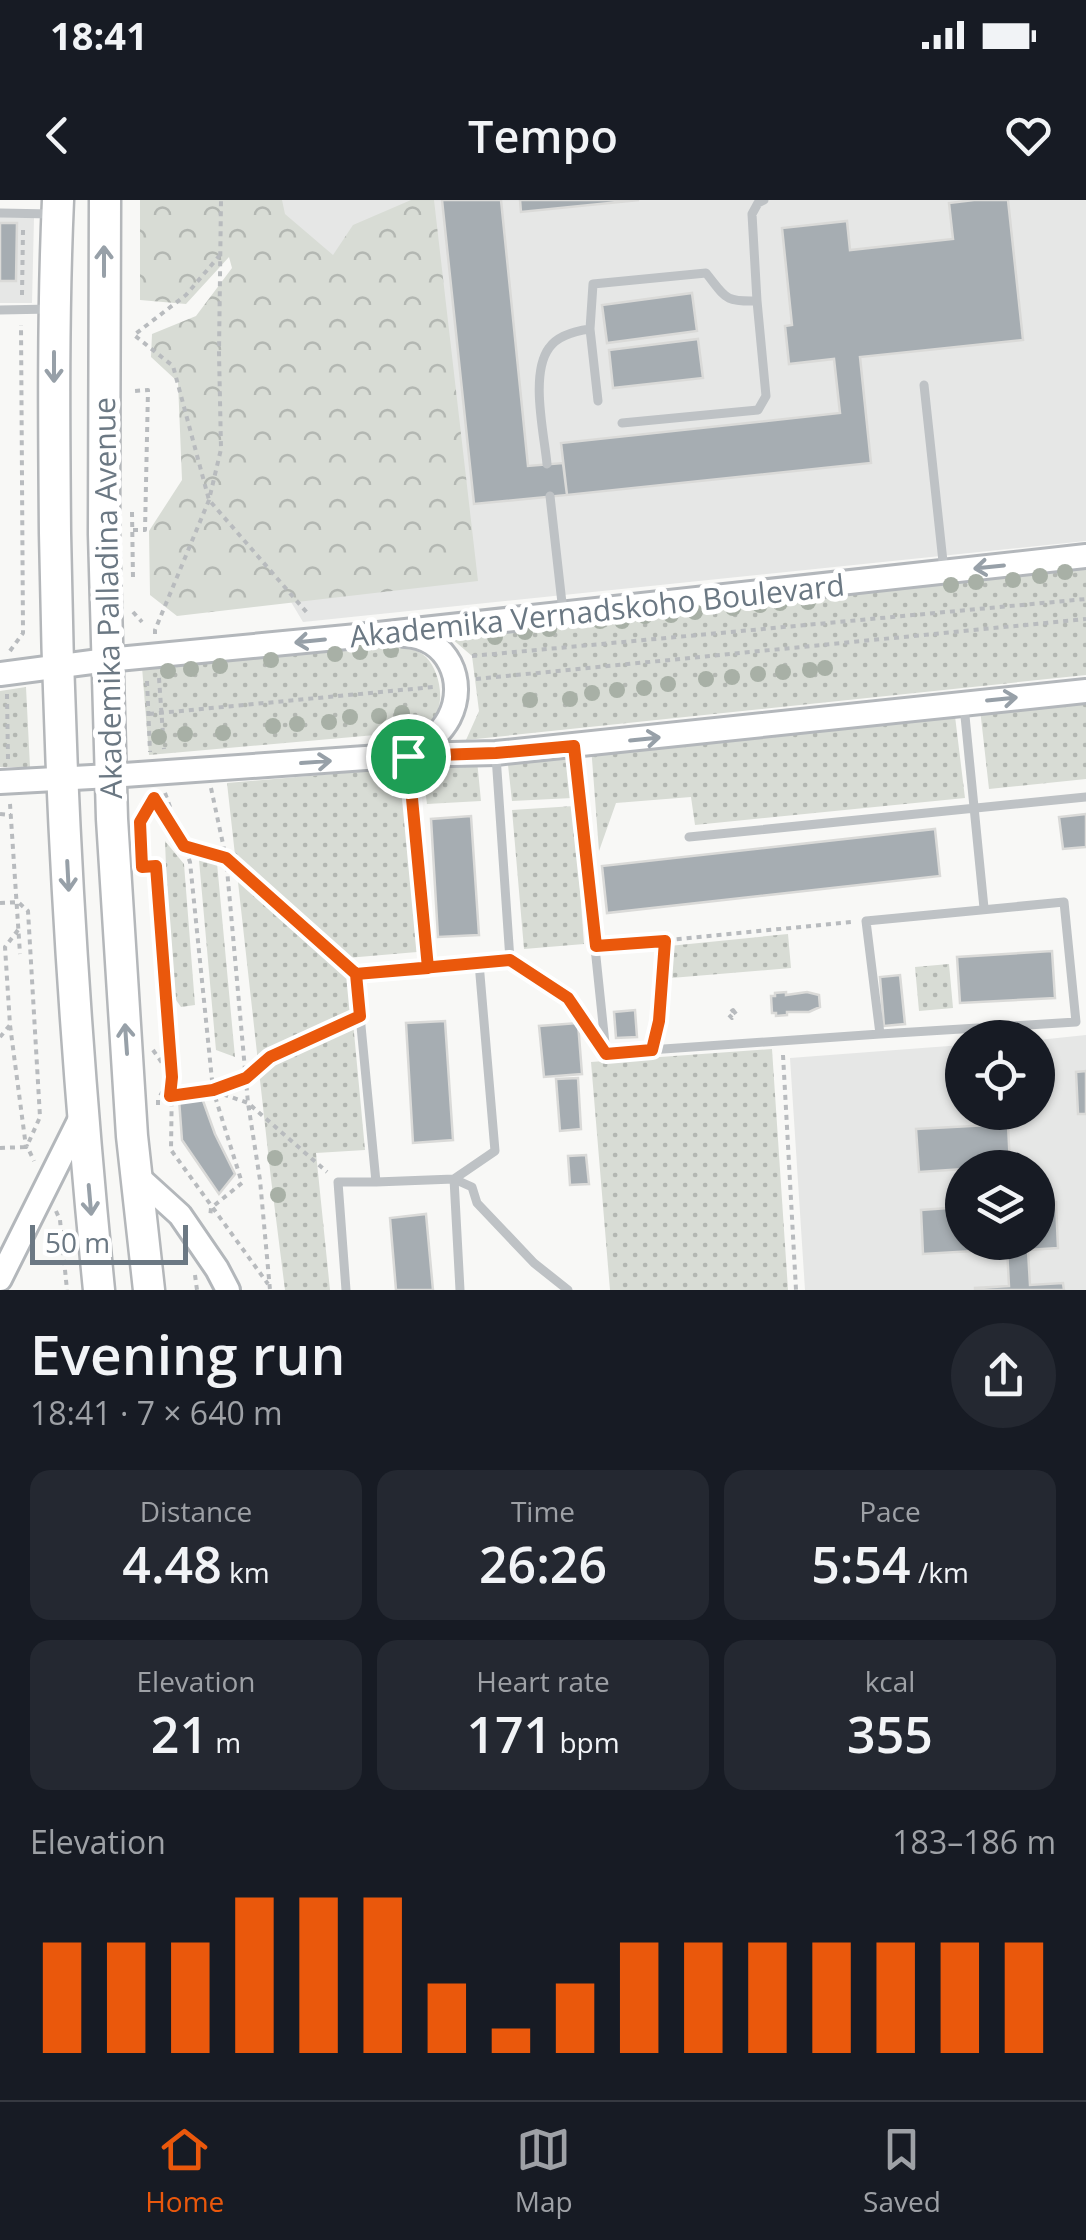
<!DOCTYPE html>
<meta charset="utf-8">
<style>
:root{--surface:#171b24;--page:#242831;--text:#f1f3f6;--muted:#9ea1a6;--line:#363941;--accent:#ea580c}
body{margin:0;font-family:"Open Sans",sans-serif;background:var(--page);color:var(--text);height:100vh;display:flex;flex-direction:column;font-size:38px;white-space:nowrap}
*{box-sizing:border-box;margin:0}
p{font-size:32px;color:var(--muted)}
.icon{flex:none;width:55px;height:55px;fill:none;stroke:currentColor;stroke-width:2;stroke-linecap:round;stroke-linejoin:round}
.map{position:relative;height:1090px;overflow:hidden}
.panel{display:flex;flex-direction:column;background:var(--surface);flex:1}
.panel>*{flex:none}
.fabs{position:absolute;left:945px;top:820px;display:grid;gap:20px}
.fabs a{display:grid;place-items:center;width:110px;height:110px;border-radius:50%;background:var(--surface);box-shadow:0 2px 8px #0004;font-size:50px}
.scale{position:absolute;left:30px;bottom:25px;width:158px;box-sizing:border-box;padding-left:10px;border:5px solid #6b7883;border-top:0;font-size:28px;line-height:35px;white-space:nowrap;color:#6b7883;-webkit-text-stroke:8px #fff;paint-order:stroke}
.pin{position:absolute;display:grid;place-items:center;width:85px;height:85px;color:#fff;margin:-42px;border:5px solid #fff;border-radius:50%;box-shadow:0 2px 10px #0007}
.round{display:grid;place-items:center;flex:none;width:105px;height:105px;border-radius:52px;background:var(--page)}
.summary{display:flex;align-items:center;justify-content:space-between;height:170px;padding:0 30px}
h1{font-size:55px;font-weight:600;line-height:75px}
.stats{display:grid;grid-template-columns:repeat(3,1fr);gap:15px;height:170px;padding:10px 30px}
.stats div{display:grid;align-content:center;border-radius:20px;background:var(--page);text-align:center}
.stats b{font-size:50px;font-weight:600}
.stats small{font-size:28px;font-weight:400}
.stats p{font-size:28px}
.chart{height:280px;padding:20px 30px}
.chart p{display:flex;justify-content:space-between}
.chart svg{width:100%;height:180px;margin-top:10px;stroke:var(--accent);stroke-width:6}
.status{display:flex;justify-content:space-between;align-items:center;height:70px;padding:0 50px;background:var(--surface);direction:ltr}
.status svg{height:28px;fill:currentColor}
header{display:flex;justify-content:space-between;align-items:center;height:130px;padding:0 30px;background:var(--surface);font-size:45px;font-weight:600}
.tabs{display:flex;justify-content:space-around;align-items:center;height:140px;border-top:2px solid var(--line);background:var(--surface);font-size:28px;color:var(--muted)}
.tabs a{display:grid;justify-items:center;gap:5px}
.tabs .current{color:var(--accent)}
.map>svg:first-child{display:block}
.built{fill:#e6e7e6;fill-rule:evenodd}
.grass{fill:url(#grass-dots)}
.forest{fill:url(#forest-crowns)}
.building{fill:#a6adb2;stroke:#dadad8;stroke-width:2.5}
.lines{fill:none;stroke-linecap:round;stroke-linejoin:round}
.secondary-casing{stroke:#b3b7bb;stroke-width:28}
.highway-casing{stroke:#b4b7ba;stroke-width:35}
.path{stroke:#b8bbbe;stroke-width:4;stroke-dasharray:5 5;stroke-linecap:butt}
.lane{stroke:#bec2c5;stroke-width:9}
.secondary{stroke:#fff;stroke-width:22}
.highway{stroke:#fff;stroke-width:30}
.tree{fill:#a8b0a6}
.oneway{stroke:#97a0a8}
.route-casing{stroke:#fff;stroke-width:20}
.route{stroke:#ea580c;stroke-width:12}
.labels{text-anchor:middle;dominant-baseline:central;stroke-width:10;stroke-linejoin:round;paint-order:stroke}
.street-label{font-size:30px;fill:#6b7883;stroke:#fff}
</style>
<div class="status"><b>18:41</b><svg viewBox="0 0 49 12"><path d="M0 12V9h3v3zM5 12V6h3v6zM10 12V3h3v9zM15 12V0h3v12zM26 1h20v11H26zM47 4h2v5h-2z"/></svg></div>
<header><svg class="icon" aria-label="back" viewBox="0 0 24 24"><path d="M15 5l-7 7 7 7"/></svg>Tempo<svg class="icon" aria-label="heart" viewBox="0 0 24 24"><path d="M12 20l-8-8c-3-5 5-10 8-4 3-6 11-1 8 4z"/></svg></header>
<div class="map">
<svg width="1086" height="1090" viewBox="0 0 1086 1090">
<defs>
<pattern id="grass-dots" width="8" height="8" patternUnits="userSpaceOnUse" patternTransform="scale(2.5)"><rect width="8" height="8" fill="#d8dcd5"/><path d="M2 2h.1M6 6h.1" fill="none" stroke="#b3b7b2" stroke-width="1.8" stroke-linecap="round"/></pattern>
<pattern id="forest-crowns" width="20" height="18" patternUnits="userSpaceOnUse" patternTransform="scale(2.5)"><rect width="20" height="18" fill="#d8dcd5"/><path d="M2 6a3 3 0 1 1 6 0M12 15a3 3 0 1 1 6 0" fill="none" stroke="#b3b7b2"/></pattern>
</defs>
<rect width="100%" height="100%" fill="#f8f8f6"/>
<path class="built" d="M 243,0 L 1086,0 L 1086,341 L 303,422 L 263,355 Z
M 0,17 L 34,18 L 32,103 L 0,103 Z
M 1086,835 L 1086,1090 L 805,1090 L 790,858 L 962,845 L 962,912 L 1038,912 L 1038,840 ZM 962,968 L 1038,968 L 1038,1042 L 962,1042 Z"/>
<path class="grass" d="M 1086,366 L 1086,475 L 466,540 L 479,511 L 472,456 L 444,432 Z
M 389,442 C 401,446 417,448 426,457 C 439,470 446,501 434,517 C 427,527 410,530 398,533 L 149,555 L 142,467 Z
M 26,487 L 30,567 L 0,567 L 0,491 Z
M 1086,498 L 1086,579 L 989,589 L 980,509 Z
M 954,508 L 965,598 L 695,625 L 691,597 L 616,603 L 599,651 L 591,546 Z
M 567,550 L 572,598 L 512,601 L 507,556 Z
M 477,560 L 481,601 L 427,604 L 422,566 Z
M 402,568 L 417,752 L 347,758 L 365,950 L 316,953 L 330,1090 L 285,1090 L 271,979 L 227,583 Z
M 574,606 L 584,744 L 524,749 L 512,610 Z
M 165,641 L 184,664 L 195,805 L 181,807 L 171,793 Z
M 199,660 L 217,663 L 235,857 L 216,850 Z
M 788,734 L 791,768 L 671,778 L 669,746 Z
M 949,764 L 953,808 L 919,811 L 915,767 Z
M 772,849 L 788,1090 L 610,1090 L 591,862 Z"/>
<path class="forest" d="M 140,0 L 282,0 L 285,14 L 333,55 L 353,25 L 411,0 L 434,0 L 478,381 L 177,416 L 150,395 L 149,331 L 182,280 L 178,182 L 151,157 L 152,134 L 196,116 L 232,68 L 229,57 L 186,104 L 140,100 Z"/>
<path class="building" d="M 442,0 L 501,0 L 528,266 L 563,263 L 567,295 L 474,304 Z
M 520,0 L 639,0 L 521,12 Z
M 974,0 L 1008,0 L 1023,140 L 860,157 L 871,263 L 567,295 L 561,243 L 840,213 L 834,159 L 789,164 L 785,126 L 792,125 L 782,28 L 847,21 L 850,50 L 953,39 L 949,3 Z
M 0,23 L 17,23 L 16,81 L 0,81 Z
M 692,93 L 697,131 L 607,143 L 602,105 Z
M 698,139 L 703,178 L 613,188 L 609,150 Z
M 1086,614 L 1086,647 L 1063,649 L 1059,617 Z
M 471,616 L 479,735 L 438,737 L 431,619 Z
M 935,629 L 940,676 L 607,713 L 602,666 Z
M 1052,751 L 1055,798 L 960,803 L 957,757 Z
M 900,775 L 905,824 L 884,826 L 880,777 Z
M 786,792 L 786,795 L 807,792 L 819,795 L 820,807 L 809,812 L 787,812 L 787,815 L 776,816 L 776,813 L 772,813 L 771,796 L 775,796 L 775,793 Z
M 635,810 L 637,837 L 616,838 L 614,812 Z
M 445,821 L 453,940 L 413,943 L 406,823 Z
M 578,823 L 582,874 L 544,877 L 539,826 Z
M 1086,871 L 1086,914 L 1078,914 L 1076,872 Z
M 578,878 L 581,929 L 560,931 L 556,879 Z
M 202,898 L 215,934 L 235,974 L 219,994 L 182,940 L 179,899 Z
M 1008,924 L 1010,966 L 919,972 L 916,929 Z
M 586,955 L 589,984 L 570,985 L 568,956 Z
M 1056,1002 L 1058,1048 L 1028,1050 L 1030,1085 L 1063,1083 L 1064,1090 L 975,1090 L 975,1088 L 1009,1086 L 1007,1049 L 923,1054 L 921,1010 L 962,1007 L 962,1042 L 1038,1042 L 1038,1003 Z
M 426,1014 L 433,1090 L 396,1090 L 390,1018 Z"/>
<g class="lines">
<defs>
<path id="secondary" d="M 405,435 C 447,437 468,481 449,518 C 440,535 425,546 408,555
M 0,474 L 107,460 L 378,434 L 1086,356
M 0,582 L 110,576 L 408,555 L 496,553 L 1086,491
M 136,975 L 180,1015 L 217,1069 L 228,1090
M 0,1079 L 82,915"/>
<path id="highway" d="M 58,0 C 53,111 54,222 55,333 C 59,586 74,839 99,1090
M 105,0 L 104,334 L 112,619 L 132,936 L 149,1090"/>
</defs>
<use href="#secondary" class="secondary-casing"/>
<use href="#highway" class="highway-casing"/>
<path class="path" d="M 220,55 L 186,95 L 134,135 L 173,166 L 209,300 L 309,415
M 22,95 L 23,30
M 132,312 L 133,378
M 133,330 L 145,330 L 148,190 L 134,191
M 133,412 L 142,422
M 155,434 L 155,430 L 209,300 L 221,249 L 219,152 L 221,0
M 10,451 L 23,433 L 21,125
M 472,456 L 1086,399
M 159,478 L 164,549
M 476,479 L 1086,419
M 147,481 L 150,552
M 7,494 L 8,560
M 149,514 L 433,487
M 211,588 L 226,658 L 248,903 L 260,980 L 270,1090
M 165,593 L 190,662 L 213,890 L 242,983 L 211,1008 L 210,1018
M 154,598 L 177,636
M 10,604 L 20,754
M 0,614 L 11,615
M 141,642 L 141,622 L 154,598 L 162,596
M 186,647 L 226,658 L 345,764
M 141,667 L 155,666 L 172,877 L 171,950 L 268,1084
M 0,703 L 18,702 L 28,711 L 40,917 L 27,946
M 18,730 L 5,747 L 10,825 L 26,947 L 27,946 L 34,961
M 607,746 L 851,722
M 733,810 L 736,814 L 732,818 L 728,814 Z
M 656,836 L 659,821 L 665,741
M 0,837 L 10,825
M 153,850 L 172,877 L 158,899 L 158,906
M 783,855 L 796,1090
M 214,891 L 248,903 L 327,972
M 171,896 L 213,890 L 246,878 L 270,857 L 348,822
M 0,948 L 25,947
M 56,1011 L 60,1020 L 67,1090
M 195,1075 L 197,1090"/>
<path class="lane" d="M 0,13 L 52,14
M 0,110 L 52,109
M 924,185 L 944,371
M 598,201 L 590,129 L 593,84 L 706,73 C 726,98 724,102 757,101
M 622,223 L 758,210 L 766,196 L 757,101 L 752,14 L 758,3 L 764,0
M 547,264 C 544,233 530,174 549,148 C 558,135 575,131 590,129
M 550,296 L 563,412
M 964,506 L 984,708
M 574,546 L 606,853 L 880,834
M 496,556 L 510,760
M 408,558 L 428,768
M 689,637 L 1086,597
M 1064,702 L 1076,822 L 880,834 L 866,721 Z
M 479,763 L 495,951 L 454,979 L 376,982 L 356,774 L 510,760 L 568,798 L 606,853
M 346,1090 L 338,982 L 376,982
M 460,1090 L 454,979 L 472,987 L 477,1003 L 534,1063 L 568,1090"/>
<use href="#secondary" class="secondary"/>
<use href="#highway" class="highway"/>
</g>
<g class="tree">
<circle cx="1065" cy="372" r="8"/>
<circle cx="1040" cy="376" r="8"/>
<circle cx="1013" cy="380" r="8"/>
<circle cx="976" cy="382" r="8"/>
<circle cx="951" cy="385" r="8"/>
<circle cx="808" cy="402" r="8"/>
<circle cx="780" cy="403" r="8"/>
<circle cx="760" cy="405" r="8"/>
<circle cx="733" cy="408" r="8"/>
<circle cx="695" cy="412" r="8"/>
<circle cx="671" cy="415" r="8"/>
<circle cx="645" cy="416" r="8"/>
<circle cx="600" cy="421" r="8"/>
<circle cx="622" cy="421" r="8"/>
<circle cx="549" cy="429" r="8"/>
<circle cx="525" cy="432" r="8"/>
<circle cx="495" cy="437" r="8"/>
<circle cx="391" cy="450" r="8"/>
<circle cx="360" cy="452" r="8"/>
<circle cx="335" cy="454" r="8"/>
<circle cx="271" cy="460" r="8"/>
<circle cx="220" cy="466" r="8"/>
<circle cx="825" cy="468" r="8"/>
<circle cx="191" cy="469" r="8"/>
<circle cx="810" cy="470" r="8"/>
<circle cx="168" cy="471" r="8"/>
<circle cx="783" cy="472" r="8"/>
<circle cx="758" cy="474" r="8"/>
<circle cx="732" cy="477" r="8"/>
<circle cx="706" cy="479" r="8"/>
<circle cx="668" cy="484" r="8"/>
<circle cx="644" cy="488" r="8"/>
<circle cx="617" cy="490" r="8"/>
<circle cx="592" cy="493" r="8"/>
<circle cx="570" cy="499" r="8"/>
<circle cx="530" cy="500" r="8"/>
<circle cx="402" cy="513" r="8"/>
<circle cx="379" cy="516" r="8"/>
<circle cx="350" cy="517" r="8"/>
<circle cx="329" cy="522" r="8"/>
<circle cx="297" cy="524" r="8"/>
<circle cx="273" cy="526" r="8"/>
<circle cx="223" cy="533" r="8"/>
<circle cx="185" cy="534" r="8"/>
<circle cx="159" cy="537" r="8"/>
<circle cx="275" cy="958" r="8"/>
<circle cx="278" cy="995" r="8"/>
</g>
<defs><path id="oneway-shaft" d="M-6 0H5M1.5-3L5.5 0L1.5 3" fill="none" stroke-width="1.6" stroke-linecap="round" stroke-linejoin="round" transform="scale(2.5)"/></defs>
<g class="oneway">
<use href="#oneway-shaft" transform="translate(104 61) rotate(-90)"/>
<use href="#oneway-shaft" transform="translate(54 167) rotate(90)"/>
<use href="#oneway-shaft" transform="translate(989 367) rotate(174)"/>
<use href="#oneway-shaft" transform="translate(310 441) rotate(174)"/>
<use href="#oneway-shaft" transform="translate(1002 499) rotate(-6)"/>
<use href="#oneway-shaft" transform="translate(645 539) rotate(-6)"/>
<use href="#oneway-shaft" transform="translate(316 562) rotate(-4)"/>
<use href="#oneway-shaft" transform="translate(68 676) rotate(87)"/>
<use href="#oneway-shaft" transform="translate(126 839) rotate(-94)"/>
<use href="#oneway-shaft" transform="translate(90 1000) rotate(85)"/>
</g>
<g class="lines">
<defs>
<path id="route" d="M 408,556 L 428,768 L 356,774 L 360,816 L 270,857 L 246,878 L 213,890 L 170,896 L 172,877 L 156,666 L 142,667 L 140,622 L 154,598 L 184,646 L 226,658 L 356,774 L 510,760 L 568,798 L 606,854 L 652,850 L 659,821 L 665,741 L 596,746 L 574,546 L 496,553 L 408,556"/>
</defs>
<use href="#route" class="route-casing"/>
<use href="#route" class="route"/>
</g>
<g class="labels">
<g class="street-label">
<text transform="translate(107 398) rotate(-91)">Akademika Palladina Avenue</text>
<text transform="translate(597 410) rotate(-6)">Akademika Vernadskoho Boulevard</text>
</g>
</g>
</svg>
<div class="fabs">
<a><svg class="icon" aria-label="locate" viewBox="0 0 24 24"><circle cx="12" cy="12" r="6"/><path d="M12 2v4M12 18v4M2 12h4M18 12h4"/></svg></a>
<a><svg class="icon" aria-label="layers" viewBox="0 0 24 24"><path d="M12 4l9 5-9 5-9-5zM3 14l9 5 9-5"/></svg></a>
</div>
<div class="scale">50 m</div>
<div class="pin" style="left:408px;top:556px;background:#1e9e55"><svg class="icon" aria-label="arrive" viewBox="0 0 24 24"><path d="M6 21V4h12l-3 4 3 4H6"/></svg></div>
</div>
<section class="panel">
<div class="summary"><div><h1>Evening run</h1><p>18:41 · 7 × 640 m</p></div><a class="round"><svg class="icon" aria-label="share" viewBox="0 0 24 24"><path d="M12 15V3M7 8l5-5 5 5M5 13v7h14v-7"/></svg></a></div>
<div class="stats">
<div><p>Distance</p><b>4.48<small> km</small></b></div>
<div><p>Time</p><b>26:26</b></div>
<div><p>Pace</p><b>5:54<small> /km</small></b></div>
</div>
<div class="stats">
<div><p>Elevation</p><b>21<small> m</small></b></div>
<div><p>Heart rate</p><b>171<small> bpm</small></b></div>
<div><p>kcal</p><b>355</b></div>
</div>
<div class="chart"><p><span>Elevation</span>183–186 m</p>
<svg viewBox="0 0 160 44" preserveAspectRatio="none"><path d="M5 44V17M15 44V17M25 44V17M35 44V6M45 44V6M55 44V6M65 44V27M75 44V38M85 44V27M95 44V17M105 44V17M115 44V17M125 44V17M135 44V17M145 44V17M155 44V17"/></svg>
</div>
</section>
<nav class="tabs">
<a class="current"><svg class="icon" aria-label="home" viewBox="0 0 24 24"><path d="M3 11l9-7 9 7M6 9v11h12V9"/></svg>Home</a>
<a><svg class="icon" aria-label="map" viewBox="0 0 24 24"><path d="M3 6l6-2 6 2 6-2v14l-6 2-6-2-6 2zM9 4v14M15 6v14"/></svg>Map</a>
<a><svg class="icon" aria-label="saved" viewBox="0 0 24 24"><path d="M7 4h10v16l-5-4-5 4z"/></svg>Saved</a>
</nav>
